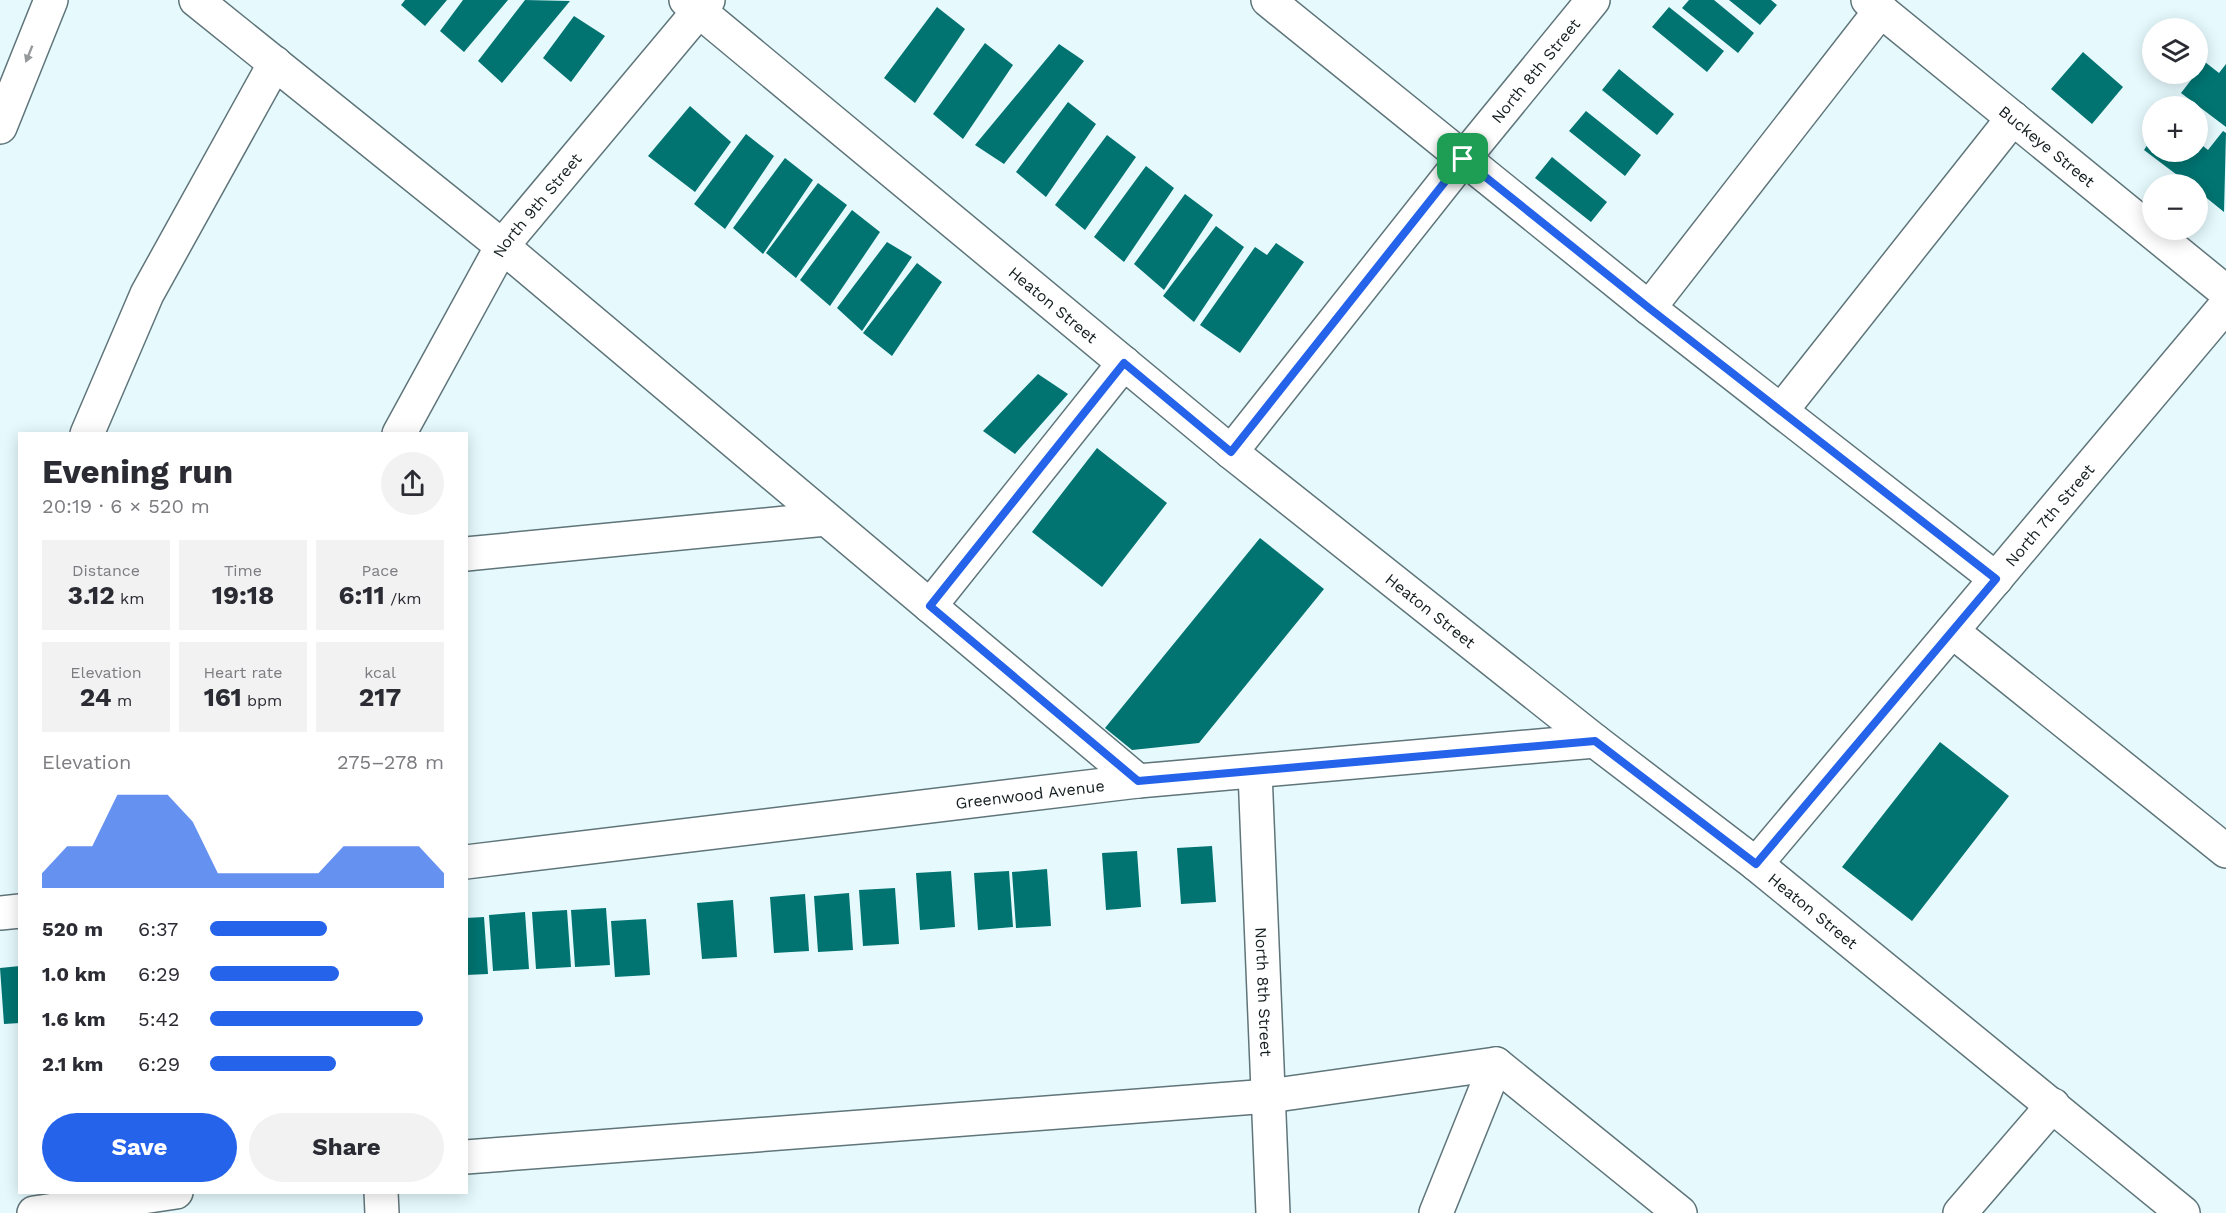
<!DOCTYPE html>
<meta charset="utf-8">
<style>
:root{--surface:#fff;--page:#f2f2f3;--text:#2b2b33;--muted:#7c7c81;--accent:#2563eb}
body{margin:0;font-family:"Work Sans",sans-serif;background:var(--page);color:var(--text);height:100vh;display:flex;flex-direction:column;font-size:22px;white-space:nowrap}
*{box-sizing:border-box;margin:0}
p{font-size:20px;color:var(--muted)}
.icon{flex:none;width:33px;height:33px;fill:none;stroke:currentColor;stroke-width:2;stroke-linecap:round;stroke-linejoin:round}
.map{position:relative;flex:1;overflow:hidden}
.sheet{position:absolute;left:18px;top:432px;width:450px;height:762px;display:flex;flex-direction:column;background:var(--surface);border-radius:0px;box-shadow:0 3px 15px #0003}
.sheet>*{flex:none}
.tools{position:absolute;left:2142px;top:18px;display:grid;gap:12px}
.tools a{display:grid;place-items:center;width:66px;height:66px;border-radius:50%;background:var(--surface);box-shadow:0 3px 15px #0003;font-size:30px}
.pin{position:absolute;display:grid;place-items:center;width:51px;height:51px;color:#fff;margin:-26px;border-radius:12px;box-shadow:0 3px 9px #0006}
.round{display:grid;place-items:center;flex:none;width:63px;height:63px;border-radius:32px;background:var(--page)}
.head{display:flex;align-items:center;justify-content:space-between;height:102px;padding:0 24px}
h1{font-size:33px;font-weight:700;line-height:45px}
.metrics{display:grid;grid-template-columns:repeat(3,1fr);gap:9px;height:102px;padding:6px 24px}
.metrics div{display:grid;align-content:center;border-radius:0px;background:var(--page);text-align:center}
.metrics b{font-size:26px;font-weight:700}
.metrics small{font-size:16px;font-weight:400}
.metrics p{font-size:16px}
.chart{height:168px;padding:12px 24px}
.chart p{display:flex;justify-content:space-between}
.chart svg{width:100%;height:108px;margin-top:6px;fill:var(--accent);opacity:.7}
.action{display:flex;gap:12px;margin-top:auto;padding:12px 24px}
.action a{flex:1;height:69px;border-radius:36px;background:var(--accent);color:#fff;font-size:24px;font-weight:700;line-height:69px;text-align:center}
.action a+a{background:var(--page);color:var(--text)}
ul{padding:0 24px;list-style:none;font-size:20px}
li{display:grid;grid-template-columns:96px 72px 1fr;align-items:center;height:45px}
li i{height:15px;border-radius:8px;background:var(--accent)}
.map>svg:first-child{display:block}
.building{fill:#017471}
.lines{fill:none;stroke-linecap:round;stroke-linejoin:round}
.minor-casing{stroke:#5f757a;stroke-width:36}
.minor{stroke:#fff;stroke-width:33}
.oneway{fill:#95999a}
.route-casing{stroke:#fff;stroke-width:12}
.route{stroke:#2563eb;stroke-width:8}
.labels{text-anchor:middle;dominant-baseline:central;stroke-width:4.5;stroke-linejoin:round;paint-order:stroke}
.street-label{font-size:16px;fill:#141d1f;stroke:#fff}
</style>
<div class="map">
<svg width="2226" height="1213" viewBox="0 0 2226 1213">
<rect width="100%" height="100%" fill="#e6fafe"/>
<path class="building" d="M 405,0 L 447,0 L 425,26 L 401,5 Z
M 463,0 L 508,0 L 464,52 L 440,31 Z
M 525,0 L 570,1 L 502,83 L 478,61 Z
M 1689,0 L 1714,0 L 1754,33 L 1738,53 L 1682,8 Z
M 1729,0 L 1771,0 L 1777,5 L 1760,25 Z
M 937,7 L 965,29 L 915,103 L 884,78 Z
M 1669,7 L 1724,51 L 1707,72 L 1652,27 Z
M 574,16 L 605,36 L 571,82 L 543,58 Z
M 985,43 L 1013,65 L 963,139 L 933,114 Z
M 1059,44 L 1084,61 L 1004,164 L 975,145 Z
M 2083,52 L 2123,87 L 2092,124 L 2051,89 Z
M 2205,62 L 2219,73 L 2226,64 L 2226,127 L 2181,93 Z
M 1619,69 L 1674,114 L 1657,135 L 1602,90 Z
M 1068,102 L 1096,124 L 1046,197 L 1016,172 Z
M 690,106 L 731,142 L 695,192 L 648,156 Z
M 1586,111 L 1641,155 L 1625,176 L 1569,131 Z
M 2223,131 L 2226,133 L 2224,212 L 2198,191 L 2198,184 L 2189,184 L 2144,150 L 2152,138 L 2152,152 L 2198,152 L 2198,142 L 2208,150 Z
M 746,134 L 774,156 L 725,229 L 694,204 Z
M 1107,135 L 1136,157 L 1085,230 L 1055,205 Z
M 1552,157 L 1607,202 L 1591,222 L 1535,178 Z
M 785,158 L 813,180 L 763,254 L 733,228 Z
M 1146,166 L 1174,188 L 1124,262 L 1094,237 Z
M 818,183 L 847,205 L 796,278 L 766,253 Z
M 1185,194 L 1213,215 L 1164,290 L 1134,264 Z
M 852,210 L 880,232 L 830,306 L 800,280 Z
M 1216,226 L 1244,247 L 1194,322 L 1163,296 Z
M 887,242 L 912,257 L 862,331 L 837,308 Z
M 1276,243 L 1304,262 L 1240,353 L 1200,325 L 1255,247 L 1267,255 Z
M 917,263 L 942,282 L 892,356 L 863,333 Z
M 1038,374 L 1068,394 L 1015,454 L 983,431 Z
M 1097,448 L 1167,503 L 1102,587 L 1032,532 Z
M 1260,538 L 1324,589 L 1199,743 L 1132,750 L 1105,728 Z
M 1940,742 L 2009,796 L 1912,921 L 1842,867 Z
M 1212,846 L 1216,902 L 1181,904 L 1177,848 Z
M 1137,851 L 1141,907 L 1106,910 L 1102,853 Z
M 1047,869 L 1051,926 L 1016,928 L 1012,872 Z
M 951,871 L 955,927 L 920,930 L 916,873 Z
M 1009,871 L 1013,927 L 978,930 L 974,873 Z
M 895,888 L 899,944 L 863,946 L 859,890 Z
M 849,893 L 853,950 L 818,952 L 814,896 Z
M 805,894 L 809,951 L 774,953 L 770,897 Z
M 733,900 L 737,957 L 702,959 L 697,903 Z
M 606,908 L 610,965 L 575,967 L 571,910 Z
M 567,910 L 571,967 L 536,969 L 532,912 Z
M 525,912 L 529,969 L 493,971 L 489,915 Z
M 484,917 L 488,974 L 466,975 L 466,918 Z
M 646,919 L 650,975 L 615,977 L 611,921 Z
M 20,966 L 20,1023 L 4,1024 L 0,968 Z"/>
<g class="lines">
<defs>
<g id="minor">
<path d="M 196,0 L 502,246 L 1138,781"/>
<path id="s1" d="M 686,0 L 1231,452 L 1595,741 L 1756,864 L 2183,1213"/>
<path d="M 1268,0 L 1649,308 L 1996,579"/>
<path id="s2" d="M 1868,0 L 2226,292"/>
<path d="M 0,127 L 51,0"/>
<path d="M 1649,308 L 1881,10"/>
<path d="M 1781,411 L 2013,118"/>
<path d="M 87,434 L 147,294 L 275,63"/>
<path id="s3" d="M 399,434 L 502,246 L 708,0"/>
<path id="s4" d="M 1231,452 L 1463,159 L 1593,0"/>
<path d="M 466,554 L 826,519"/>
<path d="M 930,606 L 1124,363"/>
<path d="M 1952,631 L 2226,851"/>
<path id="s5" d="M 1255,772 L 1273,1213"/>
<path id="s6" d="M 466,862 L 1138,781 L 1595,741"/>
<path id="s7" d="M 1756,864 L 2226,305"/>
<path d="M 0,913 L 20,911"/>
<path d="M 466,1157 L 1269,1096 L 1496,1064 L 1680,1213"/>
<path d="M 381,1192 L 382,1213"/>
<path d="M 34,1213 L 176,1192"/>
<path d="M 1436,1213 L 1496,1064"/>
<path d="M 1960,1213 L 2053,1105"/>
</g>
</defs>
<use href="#minor" class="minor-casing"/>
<use href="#minor" class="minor"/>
</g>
<defs><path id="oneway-solid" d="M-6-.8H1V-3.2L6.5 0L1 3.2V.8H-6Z" transform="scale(1.5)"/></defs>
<use class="oneway" href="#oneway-solid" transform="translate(29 54) rotate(112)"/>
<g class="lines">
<defs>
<path id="route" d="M 1463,159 L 1649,308 L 1996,579 L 1756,864 L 1595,741 L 1138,781 L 930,606 L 1124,363 L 1231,452 Z"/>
</defs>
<use href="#route" class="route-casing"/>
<use href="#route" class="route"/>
</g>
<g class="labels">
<g class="street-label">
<text stroke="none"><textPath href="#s4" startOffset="488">North 8th Street</textPath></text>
<text stroke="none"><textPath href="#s2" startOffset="231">Buckeye Street</textPath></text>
<text stroke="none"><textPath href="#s3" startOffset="268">North 9th Street</textPath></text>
<text stroke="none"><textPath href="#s1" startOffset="477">Heaton Street</textPath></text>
<text stroke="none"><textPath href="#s7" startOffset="456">North 7th Street</textPath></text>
<text stroke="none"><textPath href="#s1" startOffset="963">Heaton Street</textPath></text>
<text stroke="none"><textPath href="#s6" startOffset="568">Greenwood Avenue</textPath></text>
<text stroke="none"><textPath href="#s1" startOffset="1449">Heaton Street</textPath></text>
<text stroke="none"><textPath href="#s5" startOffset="220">North 8th Street</textPath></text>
</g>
</g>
</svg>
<div class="tools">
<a><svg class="icon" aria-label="layers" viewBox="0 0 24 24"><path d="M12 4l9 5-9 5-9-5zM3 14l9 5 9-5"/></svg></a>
<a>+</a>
<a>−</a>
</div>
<div class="pin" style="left:1463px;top:159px;background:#1e9e55"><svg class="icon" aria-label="arrive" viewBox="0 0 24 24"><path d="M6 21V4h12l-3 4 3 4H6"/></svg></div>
<section class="sheet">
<div class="head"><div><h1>Evening run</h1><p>20:19 · 6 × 520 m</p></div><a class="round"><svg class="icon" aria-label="share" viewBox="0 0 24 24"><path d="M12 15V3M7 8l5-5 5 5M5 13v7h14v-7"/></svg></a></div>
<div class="metrics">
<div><p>Distance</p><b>3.12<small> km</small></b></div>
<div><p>Time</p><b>19:18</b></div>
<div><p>Pace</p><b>6:11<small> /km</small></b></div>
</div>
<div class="metrics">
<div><p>Elevation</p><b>24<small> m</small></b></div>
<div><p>Heart rate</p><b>161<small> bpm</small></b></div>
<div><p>kcal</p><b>217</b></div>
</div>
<div class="chart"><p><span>Elevation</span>275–278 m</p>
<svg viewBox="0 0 160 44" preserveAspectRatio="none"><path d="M0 44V38L10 27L20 27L30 6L40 6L50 6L60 17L70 38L80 38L90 38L100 38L110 38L120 27L130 27L140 27L150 27L160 38V44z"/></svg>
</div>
<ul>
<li><b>520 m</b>6:37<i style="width:50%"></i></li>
<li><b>1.0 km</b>6:29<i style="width:55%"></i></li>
<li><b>1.6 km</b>5:42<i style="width:91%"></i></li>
<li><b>2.1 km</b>6:29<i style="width:54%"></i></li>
</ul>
<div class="action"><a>Save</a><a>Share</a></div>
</section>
</div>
